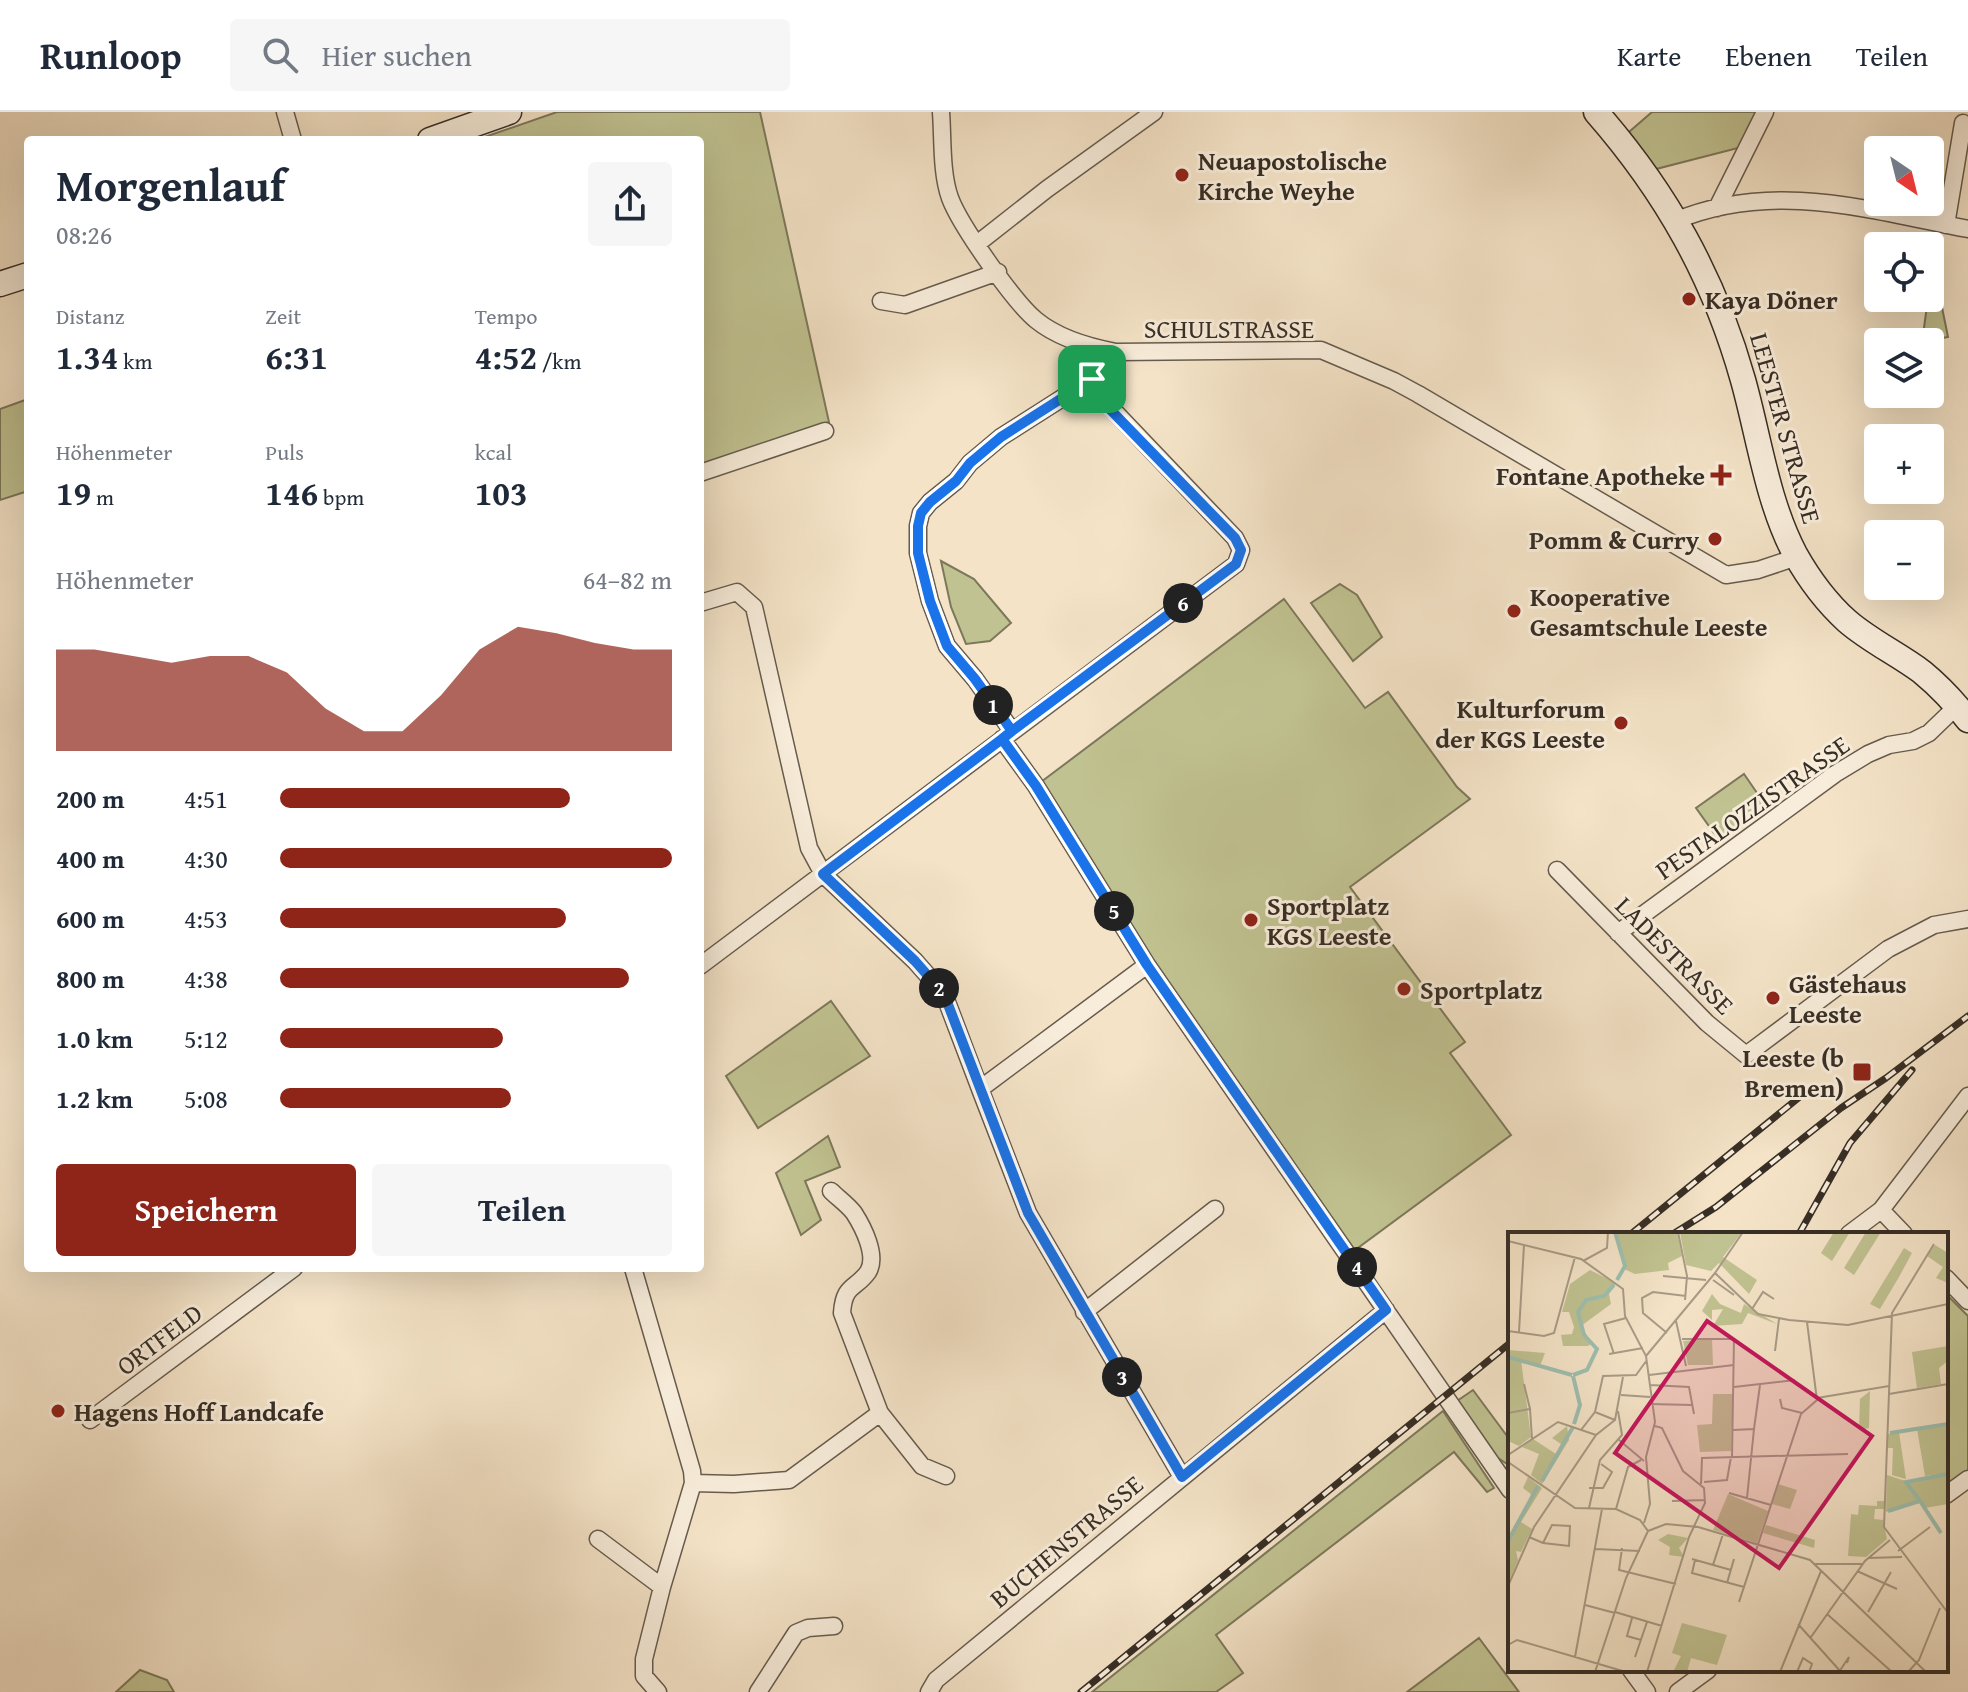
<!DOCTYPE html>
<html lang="de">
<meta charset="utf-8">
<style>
:root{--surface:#fff;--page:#f6f6f7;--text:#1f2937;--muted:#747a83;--line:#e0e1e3;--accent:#8f2418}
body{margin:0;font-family:"Gentium Book Plus",serif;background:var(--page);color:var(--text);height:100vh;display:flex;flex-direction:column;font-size:30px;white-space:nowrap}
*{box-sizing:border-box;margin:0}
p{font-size:26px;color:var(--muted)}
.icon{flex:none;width:44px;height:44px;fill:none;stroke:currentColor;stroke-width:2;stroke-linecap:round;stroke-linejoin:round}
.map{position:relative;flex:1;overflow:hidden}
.panel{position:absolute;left:24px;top:24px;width:680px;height:1136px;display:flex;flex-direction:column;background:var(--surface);border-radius:8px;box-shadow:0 8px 32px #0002}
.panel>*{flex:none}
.needle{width:52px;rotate:145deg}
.fabs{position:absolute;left:1864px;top:24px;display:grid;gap:16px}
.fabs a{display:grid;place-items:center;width:80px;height:80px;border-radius:8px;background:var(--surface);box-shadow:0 8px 32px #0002;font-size:40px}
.pin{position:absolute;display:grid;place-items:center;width:68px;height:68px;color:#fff;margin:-34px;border-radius:16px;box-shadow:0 4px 12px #0006}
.km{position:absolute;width:40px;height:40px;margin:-20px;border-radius:50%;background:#222;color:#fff;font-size:22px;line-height:40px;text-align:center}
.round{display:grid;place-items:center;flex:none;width:84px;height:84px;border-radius:8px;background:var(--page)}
.headline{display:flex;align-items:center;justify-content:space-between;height:136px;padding:0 32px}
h1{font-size:44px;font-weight:600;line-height:60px}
.metrics{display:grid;grid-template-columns:repeat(3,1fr);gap:12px;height:136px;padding:8px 32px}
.metrics div{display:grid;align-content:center}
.metrics b{font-size:34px;font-weight:600}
.metrics small{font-size:22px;font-weight:400}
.metrics p{font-size:22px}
.chart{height:224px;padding:16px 32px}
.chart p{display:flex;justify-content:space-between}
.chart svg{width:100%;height:144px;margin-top:8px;fill:var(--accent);opacity:.7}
.primary-button{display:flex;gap:16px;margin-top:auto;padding:16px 32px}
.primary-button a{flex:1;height:92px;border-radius:8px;background:var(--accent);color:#fff;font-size:32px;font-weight:600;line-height:92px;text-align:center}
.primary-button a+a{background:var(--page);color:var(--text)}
ul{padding:0 32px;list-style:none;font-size:26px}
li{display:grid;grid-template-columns:128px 96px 1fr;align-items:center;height:60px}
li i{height:20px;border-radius:10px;background:var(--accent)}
header{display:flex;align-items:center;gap:48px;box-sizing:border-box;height:112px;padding:0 40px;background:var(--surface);border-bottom:2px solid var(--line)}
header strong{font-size:38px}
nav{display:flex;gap:44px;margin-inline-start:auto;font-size:28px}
.search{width:560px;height:72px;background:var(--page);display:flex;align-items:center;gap:20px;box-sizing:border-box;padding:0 28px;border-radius:8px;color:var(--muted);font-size:30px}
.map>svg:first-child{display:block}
.green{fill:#c1c291;stroke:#7c785b;stroke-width:2}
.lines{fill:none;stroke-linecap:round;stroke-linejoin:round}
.street-casing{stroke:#665b4e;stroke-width:19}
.secondary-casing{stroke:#372e25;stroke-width:27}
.street{stroke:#f8eddb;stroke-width:16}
.secondary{stroke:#f8eddb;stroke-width:24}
.rail-casing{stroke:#372e25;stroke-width:7}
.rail{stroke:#f8eddb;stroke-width:4;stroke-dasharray:12;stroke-linecap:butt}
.route-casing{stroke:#fff;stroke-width:16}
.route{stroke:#1a73e8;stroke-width:10}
.poi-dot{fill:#8f2418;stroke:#f8eddb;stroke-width:3}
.labels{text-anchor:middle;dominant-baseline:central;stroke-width:6;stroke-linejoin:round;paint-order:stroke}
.poi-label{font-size:26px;font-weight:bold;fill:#372e25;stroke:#f8eddb;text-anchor:start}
.street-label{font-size:26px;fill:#372e25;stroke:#f8eddb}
.inset-river{fill:none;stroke:#9dbfaf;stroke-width:4}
.inset-road{fill:none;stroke:#a89b86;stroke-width:2}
.view{fill:#c2185b;fill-opacity:0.15;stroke:#c2185b;stroke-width:4}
.inset-edge{fill:none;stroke:#372e25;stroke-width:4}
</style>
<header>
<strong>Runloop</strong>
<div class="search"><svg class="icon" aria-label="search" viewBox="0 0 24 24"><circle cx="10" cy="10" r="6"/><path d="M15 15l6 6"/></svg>Hier suchen</div>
<nav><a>Karte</a><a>Ebenen</a><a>Teilen</a></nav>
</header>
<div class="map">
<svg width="1968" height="1580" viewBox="0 0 1968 1580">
<rect width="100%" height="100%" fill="#f4e3c7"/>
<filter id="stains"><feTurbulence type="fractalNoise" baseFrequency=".0025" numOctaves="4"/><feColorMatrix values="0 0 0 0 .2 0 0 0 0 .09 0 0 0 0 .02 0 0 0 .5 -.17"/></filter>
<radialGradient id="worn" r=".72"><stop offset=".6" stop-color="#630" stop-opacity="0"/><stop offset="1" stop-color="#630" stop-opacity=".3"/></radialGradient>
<path class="green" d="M 557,0 L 760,0 L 829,310 L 700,356 L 700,28 L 476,28 Z
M 1652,0 L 1757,0 L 1742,35 L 1656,57 L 1629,20 Z
M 1933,151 L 1948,225 L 1922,230 Z
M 28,287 L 28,379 L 0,388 L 0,297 Z
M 941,449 L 974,467 L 1011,511 L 990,529 L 966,532 L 951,495 Z
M 1340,472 L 1357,483 L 1382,525 L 1353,549 L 1311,491 Z
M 1284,487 L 1365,596 L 1388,580 L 1457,675 L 1470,687 L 1350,775 L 1465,930 L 1450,941 L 1511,1023 L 1355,1138 L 1148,842 L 1041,670 Z
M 1744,662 L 1766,694 L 1719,728 L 1696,696 Z
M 831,889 L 870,944 L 758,1016 L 726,964 Z
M 828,1024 L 840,1055 L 805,1069 L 821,1108 L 801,1123 L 776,1061 Z
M 1946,1182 L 1968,1204 L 1968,1358 L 1946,1375 Z
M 1473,1278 L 1510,1328 L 1510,1354 L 1495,1344 L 1457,1289 Z
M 1443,1299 L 1494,1376 L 1487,1380 L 1454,1340 L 1216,1523 L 1243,1561 L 1216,1580 L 1092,1580 Z
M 1479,1526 L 1519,1580 L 1407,1580 Z
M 140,1558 L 167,1568 L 174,1580 L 116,1580 Z"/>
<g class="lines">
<defs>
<path id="street" d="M 285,0 L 293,28
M 941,0 C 943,27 941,61 950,86 C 960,113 1014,190 1036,208 C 1058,226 1089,235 1116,240 L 1321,238 L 1394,269 L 1418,282 L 1726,463 L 1758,458 L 1797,445
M 1717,96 L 1765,0
M 1675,109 C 1773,68 1869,98 1968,117
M 1946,113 L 1963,11
M 977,132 L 1047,77 L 1154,0
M 881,189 L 905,193 L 998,160
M 700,361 L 825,319
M 700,491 L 737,480 L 754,495 L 809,736 L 823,762 L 915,849 L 944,882 L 980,977
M 1012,619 L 975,567 L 947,534 L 930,489 L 918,441 L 918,414 L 921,401 L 930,390 L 956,369 L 970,351 L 1001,325 L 1092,267
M 1002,627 L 1036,674 L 1147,853 L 1510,1378
M 1557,758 L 1707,911 L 1746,943 L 1888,837 L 1934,813 L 1968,807
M 1618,821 L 1835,662 L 1868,642 L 1889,633 L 1913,629 L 1929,621 L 1957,594
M 1147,853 L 980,977 L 1028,1101 L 1182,1365
M 700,854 L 1236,452 L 1241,438 L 1235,426 L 1094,278 L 1091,264 L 1098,237
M 831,1079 C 838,1086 848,1093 854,1101 C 863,1115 878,1144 868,1160 C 855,1178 844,1172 842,1201 L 880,1301
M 1881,1098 L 1904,1122
M 1849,1122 L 1881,1098 L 1968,984
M 633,1156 L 692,1359 L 693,1371 L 662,1475 L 644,1547 L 644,1564 L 658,1580
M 1946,1166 L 1968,1189
M 1084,1200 L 1215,1097
M 90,1308 L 294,1156
M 693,1371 L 734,1372 L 789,1368 L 880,1301 L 922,1354 L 946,1364
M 1946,1383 L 1968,1367
M 598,1427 L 662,1475
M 1631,1558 L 1647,1580
M 758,1580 L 796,1521 L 808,1516 L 834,1514
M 929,1580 L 936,1568 L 1386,1198
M 1678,1580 L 1708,1558"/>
<path id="secondary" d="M 1596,0 C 1666,80 1714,165 1743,268 C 1759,325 1767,389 1795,442 C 1809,467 1826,490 1847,509 C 1870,529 1898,542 1922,560 C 1939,574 1955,591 1968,608
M 430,28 L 509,0
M 0,172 L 28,163"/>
</defs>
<use href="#street" class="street-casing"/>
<use href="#secondary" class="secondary-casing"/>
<use href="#street" class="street"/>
<use href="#secondary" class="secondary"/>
<defs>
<path id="rail" d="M 1631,1122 L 1802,983
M 1673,1122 L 1716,1095 L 1841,996 L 1886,966 L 1968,904
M 1799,1122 L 1850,1031 L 1912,958
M 1081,1580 L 1510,1231"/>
</defs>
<use href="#rail" class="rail-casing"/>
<use href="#rail" class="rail"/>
</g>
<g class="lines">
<defs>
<path id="route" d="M 1092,267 L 1001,325 L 970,351 L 956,369 L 930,390 L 921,401 L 918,414 L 918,441 L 930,489 L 947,534 L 975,567 L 1012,619 L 1002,627 L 823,762 L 915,849 L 944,882 L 1028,1101 L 1182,1365 L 1386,1198 L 1147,853 L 1036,674 L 1002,627 L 1012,619 L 1236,452 L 1241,438 L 1235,426 L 1100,287 L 1092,267"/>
</defs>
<use href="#route" class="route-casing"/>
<use href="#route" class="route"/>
</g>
<g class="poi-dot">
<circle cx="1182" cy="63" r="8"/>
<circle cx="1689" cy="187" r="8"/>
<path d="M1717 351h8v8h8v8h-8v8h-8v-8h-8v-8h8z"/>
<circle cx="1715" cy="427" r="8"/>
<circle cx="1514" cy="499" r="8"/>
<circle cx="1621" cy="611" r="8"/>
<circle cx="1251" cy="808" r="8"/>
<circle cx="1404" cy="877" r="8"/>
<circle cx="1773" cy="886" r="8"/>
<rect x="1852" y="950" width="20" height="20" rx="4"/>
<circle cx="58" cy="1299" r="8"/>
</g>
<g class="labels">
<g class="poi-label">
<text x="1198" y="48">Neuapostolische<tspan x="1198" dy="30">Kirche Weyhe</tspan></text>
<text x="1705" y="187">Kaya Döner</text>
<text x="1705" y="363" text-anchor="end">Fontane Apotheke</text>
<text x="1699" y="427" text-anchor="end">Pomm &amp; Curry</text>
<text x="1530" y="484">Kooperative<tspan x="1530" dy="30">Gesamtschule Leeste</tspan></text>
<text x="1605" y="596" text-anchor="end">Kulturforum<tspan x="1605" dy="30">der KGS Leeste</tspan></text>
<text x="1267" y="793">Sportplatz<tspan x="1267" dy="30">KGS Leeste</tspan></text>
<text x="1789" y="871">Gästehaus<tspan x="1789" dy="30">Leeste</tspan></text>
<text x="1420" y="877">Sportplatz</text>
<text x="1844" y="945" text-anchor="end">Leeste (b<tspan x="1844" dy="30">Bremen)</tspan></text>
<text x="74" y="1299">Hagens Hoff Landcafe</text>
</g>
<g class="street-label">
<text x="1229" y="216">SCHULSTRASSE</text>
<text transform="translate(1786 316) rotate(74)">LEESTER STRASSE</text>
<text transform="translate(1752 695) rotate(-35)">PESTALOZZISTRASSE</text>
<text transform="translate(1675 843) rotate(45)">LADESTRASSE</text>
<text transform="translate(159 1227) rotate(-37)">ORTFELD</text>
<text transform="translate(1066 1429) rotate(-40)">BUCHENSTRASSE</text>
</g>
</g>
<g transform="translate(1508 1120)">
<rect width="440" height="440" fill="#f4e3c7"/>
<path d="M 107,0 L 169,0 L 174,24 L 160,31 L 161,38 L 127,42 L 116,37 ZM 172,0 L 234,0 L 215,25 L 249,48 L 241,62 L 211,31 L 203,39 L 178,33 ZM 326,0 L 342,0 L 324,29 L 313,21 ZM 358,0 L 373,0 L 346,43 L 336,36 ZM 427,13 L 440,21 L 440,51 L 428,46 L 435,35 L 419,24 ZM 396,16 L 404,21 L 391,45 L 372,77 L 362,72 ZM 82,38 L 108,51 L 101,62 L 103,72 L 73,94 L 84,111 L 80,114 L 55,114 L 53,103 L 64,102 L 66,95 L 61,80 L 54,80 L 62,52 ZM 204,62 L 212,72 L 233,81 L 236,72 L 269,92 L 240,81 L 234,92 L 205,94 L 215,77 L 204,78 L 204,88 L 194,79 ZM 204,107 L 205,133 L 180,133 L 175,109 ZM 440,114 L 440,129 L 431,136 L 433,152 L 409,156 L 404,120 ZM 0,118 L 37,121 L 32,134 L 13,128 L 23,205 L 11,214 L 0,209 ZM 362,159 L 361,196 L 351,198 L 352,167 ZM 205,162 L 225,162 L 223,219 L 192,220 L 189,193 L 204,192 ZM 440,191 L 440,272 L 417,276 L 399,250 L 432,242 L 417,244 L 409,197 ZM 59,194 L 61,208 L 34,252 L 23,243 L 31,222 L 14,215 L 25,207 L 48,222 L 53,212 L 44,206 ZM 391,200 L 398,247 L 384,243 L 385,216 L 380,216 L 380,202 ZM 379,243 L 397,249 L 410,269 L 378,280 ZM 20,245 L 34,256 L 13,290 L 24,297 L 13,320 L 8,319 L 10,328 L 0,351 L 0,307 L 24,263 L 15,256 ZM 270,252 L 289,258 L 282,277 L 264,272 ZM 220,262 L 260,279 L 249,311 L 205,298 ZM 369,269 L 376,269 L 376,277 L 367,277 L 366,287 L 375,288 L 379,307 L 358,325 L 340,324 L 343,282 L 350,283 L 351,273 L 369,274 ZM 258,293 L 307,308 L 306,316 L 255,301 ZM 160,302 L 180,306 L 171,316 L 176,325 L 161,323 L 162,315 L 150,308 ZM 174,391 L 219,403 L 209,433 L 183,426 L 179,440 L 165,440 L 173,424 L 164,421 Z" fill="#c1c291"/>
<path class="inset-river" d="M 107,0 L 117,34 L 109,48M 0,125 L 64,143M 65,143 L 79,138 L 89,117 L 76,103 L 70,80 L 78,68 L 96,64 L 106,53M 65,144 L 72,173 L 66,192M 382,201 L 440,192M 34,249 L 65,195M 412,269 L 433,301M 380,279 L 412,269 L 398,250 L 440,242M 0,309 L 30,254"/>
<path class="inset-road" d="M 170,0 L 179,44 L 177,68M 0,9 L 73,27 L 115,57 L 117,84 L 138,124 L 147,190 L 138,225 L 142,272 L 136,291M 426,12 L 384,81 L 376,295 L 440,381M 75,29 L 99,16 L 100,0M 207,41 L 250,82 L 281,88 L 340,93 L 440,72M 207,41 L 235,0M 155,44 L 198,48M 205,48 L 226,63M 244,77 L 255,60 L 266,67M 168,89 L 178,134M 0,99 L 36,104 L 46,101 L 67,25M 11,100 L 16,13M 159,101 L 135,81 L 134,66 L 145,60 L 178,64M 174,107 L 226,107 L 224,225M 267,119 L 271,87M 101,122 L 135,116M 106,122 L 96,92 L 118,86M 138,124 L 207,41M 141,143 L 226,133M 16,152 L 22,177M 142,153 L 181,155 L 186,182M 226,155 L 287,148M 381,162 L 440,152M 113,163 L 142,165M 309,166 L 381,154M 272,167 L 274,176 L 294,181M 142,172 L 184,173M 87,180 L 95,144 L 128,143 L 139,128M 0,181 L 22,177 L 24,207M 73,198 L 87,180 L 107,188M 225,198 L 246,197 L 252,153M 111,208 L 136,229M 0,223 L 50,190 L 88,203M 0,230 L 67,276 L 108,277 L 132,288 L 140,299 L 158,292 L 190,295 L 302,328 L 418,440M 196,250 L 219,248 L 223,225M 193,252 L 194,226 L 340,222M 81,256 L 95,256 L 104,240 L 93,232M 221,261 L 263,273M 239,266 L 246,197M 164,269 L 197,268M 81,276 L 92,228 L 114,203 L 110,179M 108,277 L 120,235 L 133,228M 21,305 L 35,311 L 61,314 L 62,294 L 44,293 L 35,311M 114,316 L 111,338 L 168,352M 87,317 L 132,319M 390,319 L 422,295M 360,326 L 394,325M 184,327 L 223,338M 187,328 L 184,341 L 236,355M 307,332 L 354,332M 205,333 L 215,302M 349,339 L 389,357M 219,351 L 226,327M 0,354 L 26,295 L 88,203 L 107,188 L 115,145M 231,370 L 293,182 L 309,168 L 299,90M 77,373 L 107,381M 107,380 L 154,394M 360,380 L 383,340M 319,382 L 384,440M 124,386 L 119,404 L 133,408M 290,392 L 333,440M 303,405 L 357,329 L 382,308M 0,413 L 9,408 L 118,440M 67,425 L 94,277M 127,425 L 139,390M 87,440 L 118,346 L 140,299M 139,440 L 181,305 L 197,271 L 196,256 L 175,239 L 154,196 L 147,194M 272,440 L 313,339M 289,440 L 295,426 L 304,432 L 301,440M 331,440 L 341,425 L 339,431M 400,440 L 411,428 L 432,376"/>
<path class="view" d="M 199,89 L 364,204 L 271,336 L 107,221 Z"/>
<rect width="440" height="440" class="inset-edge"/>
</g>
<rect width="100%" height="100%" filter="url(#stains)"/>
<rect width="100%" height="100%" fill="url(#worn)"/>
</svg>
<div class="fabs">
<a><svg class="needle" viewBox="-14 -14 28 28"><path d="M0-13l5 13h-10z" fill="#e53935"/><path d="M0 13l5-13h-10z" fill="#747a83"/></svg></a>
<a><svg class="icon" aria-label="locate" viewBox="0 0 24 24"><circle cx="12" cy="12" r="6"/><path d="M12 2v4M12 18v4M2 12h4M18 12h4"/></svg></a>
<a><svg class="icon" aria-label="layers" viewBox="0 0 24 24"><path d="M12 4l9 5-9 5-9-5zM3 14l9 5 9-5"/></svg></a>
<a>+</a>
<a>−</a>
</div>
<div class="pin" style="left:1092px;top:267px;background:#1e9e55"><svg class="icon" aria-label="arrive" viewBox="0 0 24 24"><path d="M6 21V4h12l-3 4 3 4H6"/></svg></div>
<b class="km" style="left:993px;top:593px">1</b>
<b class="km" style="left:939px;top:876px">2</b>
<b class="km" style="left:1122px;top:1265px">3</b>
<b class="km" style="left:1357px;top:1155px">4</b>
<b class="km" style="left:1114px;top:799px">5</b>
<b class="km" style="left:1183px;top:491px">6</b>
<section class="panel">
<div class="headline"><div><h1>Morgenlauf</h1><p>08:26</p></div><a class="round"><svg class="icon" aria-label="share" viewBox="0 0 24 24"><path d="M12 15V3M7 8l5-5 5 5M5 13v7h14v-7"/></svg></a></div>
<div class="metrics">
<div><p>Distanz</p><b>1.34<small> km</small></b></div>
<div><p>Zeit</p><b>6:31</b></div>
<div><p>Tempo</p><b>4:52<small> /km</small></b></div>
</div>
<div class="metrics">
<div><p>Höhenmeter</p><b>19<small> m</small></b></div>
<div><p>Puls</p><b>146<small> bpm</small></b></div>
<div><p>kcal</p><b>103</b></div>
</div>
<div class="chart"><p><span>Höhenmeter</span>64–82 m</p>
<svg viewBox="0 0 160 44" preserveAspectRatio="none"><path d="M0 44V13L10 13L20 15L30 17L40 15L50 15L60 20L70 31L80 38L90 38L100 27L110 13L120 6L130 8L140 11L150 13L160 13V44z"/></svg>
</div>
<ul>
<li><b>200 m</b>4:51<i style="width:74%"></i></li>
<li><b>400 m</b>4:30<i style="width:100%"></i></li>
<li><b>600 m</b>4:53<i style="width:73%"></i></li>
<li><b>800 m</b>4:38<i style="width:89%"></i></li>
<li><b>1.0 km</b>5:12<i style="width:57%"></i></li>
<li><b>1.2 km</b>5:08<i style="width:59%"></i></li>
</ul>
<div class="primary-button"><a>Speichern</a><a>Teilen</a></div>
</section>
</div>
